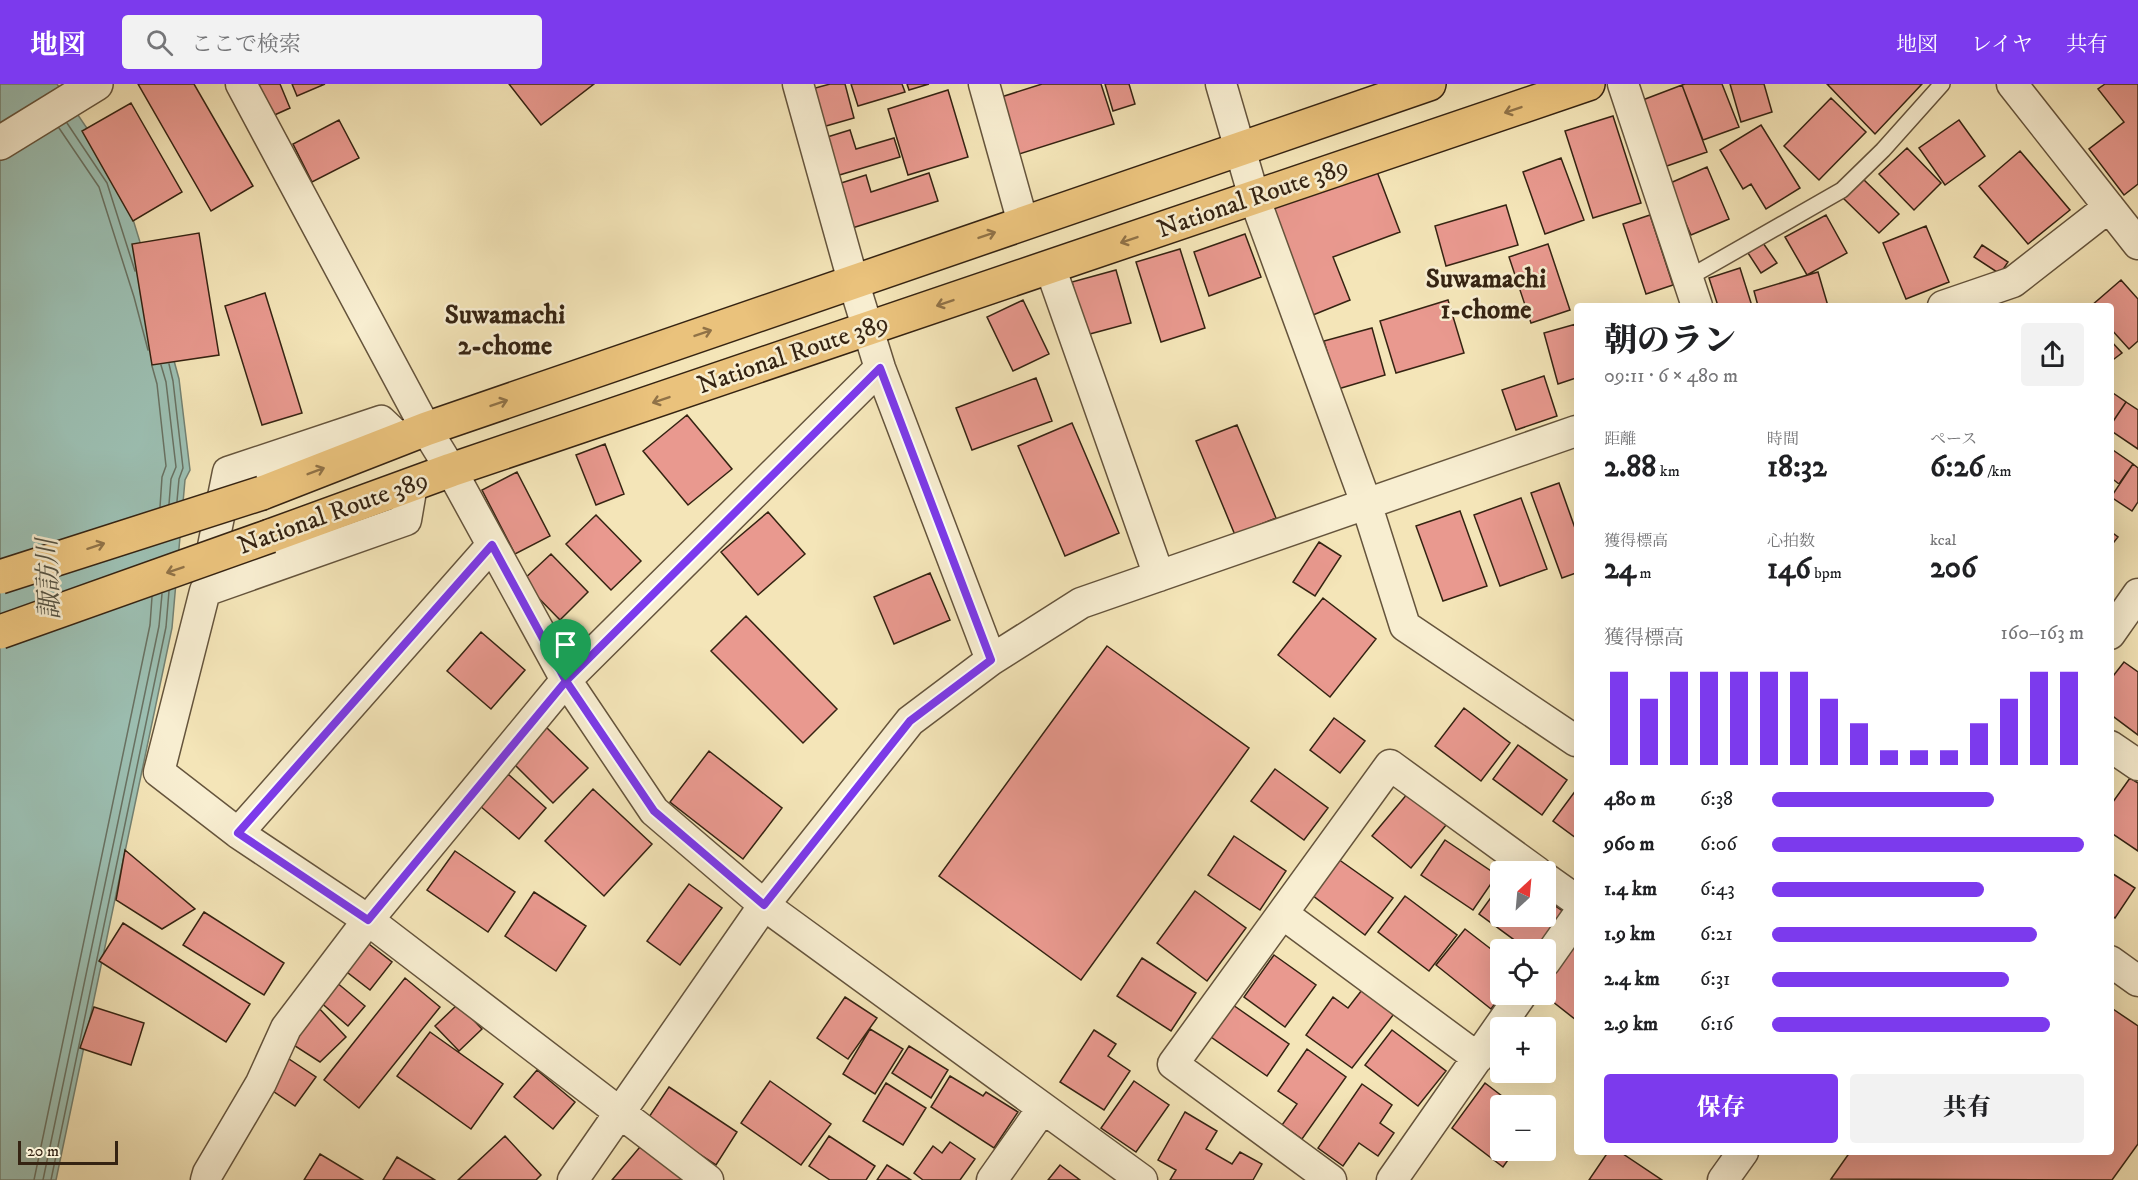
<!DOCTYPE html>
<html lang="ja">
<meta charset="utf-8">
<style>
:root{--surface:#fff;--page:#f2f2f2;--text:#202124;--muted:#757577;--accent:#7c3aed}
body{margin:0;font-family:"IM FELL DW Pica","Noto Serif JP",serif;background:var(--page);color:var(--text);height:100vh;display:flex;flex-direction:column;font-size:22px;white-space:nowrap}
*{box-sizing:border-box;margin:0}
p{font-size:20px;color:var(--muted)}
.icon{flex:none;width:33px;height:33px;fill:none;stroke:currentColor;stroke-width:2;stroke-linecap:round;stroke-linejoin:round}
.map{position:relative;flex:1;overflow:hidden}
.drawer{position:absolute;left:1574px;top:219px;width:540px;height:852px;display:flex;flex-direction:column;background:var(--surface);border-radius:6px;box-shadow:0 6px 24px #0002}
.drawer>*{flex:none}
.needle{width:39px;rotate:26deg}
.tools{position:absolute;left:1490px;top:777px;display:grid;gap:12px}
.tools a{display:grid;place-items:center;width:66px;height:66px;border-radius:6px;background:var(--surface);box-shadow:0 6px 24px #0002;font-size:30px}
.scale{position:absolute;left:18px;bottom:15px;width:100px;box-sizing:border-box;padding-left:6px;border:3px solid #352312;border-top:0;font-size:16px;line-height:21px;white-space:nowrap;color:#352312;-webkit-text-stroke:4px #f8eed1;paint-order:stroke}
.pin{position:absolute;display:grid;place-items:center;width:51px;height:51px;color:#fff;margin:-62px -26px;border-radius:50% 50% 50% 0;rotate:-45deg;box-shadow:0 0 6px #0007}
.pin .icon{rotate:45deg}
.round{display:grid;place-items:center;flex:none;width:63px;height:63px;border-radius:6px;background:var(--page)}
.summary{display:flex;align-items:center;justify-content:space-between;height:102px;padding:0 30px}
h1{font-size:33px;font-weight:800;line-height:45px}
.metrics{display:grid;grid-template-columns:repeat(3,1fr);gap:9px;height:102px;padding:6px 30px}
.metrics div{display:grid;align-content:center}
.metrics b{font-size:30px;font-weight:800}
.metrics small{font-size:16px;font-weight:400}
.metrics p{font-size:16px}
.chart{height:168px;padding:12px 30px}
.chart p{display:flex;justify-content:space-between}
.chart svg{width:100%;height:108px;margin-top:6px;stroke:var(--accent);stroke-width:6}
.button{display:flex;gap:12px;margin-top:auto;padding:12px 30px}
.button a{flex:1;height:69px;border-radius:6px;background:var(--accent);color:#fff;font-size:24px;font-weight:800;line-height:69px;text-align:center}
.button a+a{background:var(--page);color:var(--text)}
ul{padding:0 30px;list-style:none;font-size:20px}
li{display:grid;grid-template-columns:96px 72px 1fr;align-items:center;height:45px}
li i{height:15px;border-radius:8px;background:var(--accent)}
header{display:flex;align-items:center;gap:36px;box-sizing:border-box;height:84px;padding:0 30px;background:var(--accent);color:#fff}
header strong{font-size:28px}
nav{display:flex;gap:33px;margin-inline-start:auto;font-size:21px}
.search{width:420px;height:54px;background:var(--page);display:flex;align-items:center;gap:15px;box-sizing:border-box;padding:0 21px;border-radius:6px;color:var(--muted);font-size:22px}
.map>svg:first-child{display:block}
.water{fill:#9cbfb2;stroke:#738172;stroke-width:1.5}
.lines{fill:none;stroke-linecap:round;stroke-linejoin:round}
.shore{stroke:#687162;stroke-width:1.5}
.building{fill:#e9998f;stroke:#352312;stroke-width:1.5}
.service-casing{stroke:#65543c;stroke-width:18}
.minor-casing{stroke:#65543c;stroke-width:33}
.tertiary-casing{stroke:#65543c;stroke-width:36}
.trunk-casing{stroke:#352312;stroke-width:36}
.service{stroke:#f8eed1;stroke-width:15}
.minor{stroke:#f8eed1;stroke-width:30}
.tertiary{stroke:#f8eed1;stroke-width:33}
.trunk{stroke:#eac27c;stroke-width:33}
.trunk-bridge-casing{stroke:#352312;stroke-width:36;stroke-linecap:butt}
.trunk-bridge{stroke:#eac27c;stroke-width:33}
.oneway{stroke:#907247}
.route-casing{stroke:#fff;stroke-width:12}
.route{stroke:#7c3aed;stroke-width:8}
.labels{text-anchor:middle;dominant-baseline:central;stroke-width:5;stroke-linejoin:round;paint-order:stroke}
.street-label{font-size:26px;fill:#352312;stroke:#f8eed1}
.neighbourhood-label{font-size:27px;font-weight:bold;fill:#352312;stroke:#f8eed1}
.water-label{font-size:27px;font-style:italic;fill:#545242;stroke:#f8eed1}
</style>
<header>
<strong>地図</strong>
<div class="search"><svg class="icon" aria-label="search" viewBox="0 0 24 24"><circle cx="10" cy="10" r="6"/><path d="M15 15l6 6"/></svg>ここで検索</div>
<nav><a>地図</a><a>レイヤ</a><a>共有</a></nav>
</header>
<div class="map">
<svg width="2138" height="1096" viewBox="0 0 2138 1096">
<rect width="100%" height="100%" fill="#f4e5b8"/>
<filter id="stains"><feTurbulence type="fractalNoise" baseFrequency=".00333" numOctaves="4"/><feColorMatrix values="0 0 0 0 .2 0 0 0 0 .09 0 0 0 0 .02 0 0 0 .5 -.17"/></filter>
<radialGradient id="worn" r=".72"><stop offset=".6" stop-color="#630" stop-opacity="0"/><stop offset="1" stop-color="#630" stop-opacity=".3"/></radialGradient>
<path class="water" d="M 0,0 L 57,0 L 120,93 L 155,207 L 179,295 L 190,386 L 185,396 L 172,544 L 56,1096 L 0,1096 Z"/>
<g class="lines">
<path class="shore" d="M 67,39 L 107,99 L 135,187
M 59,44 L 99,103 L 134,213 L 148,266
M 169,280 L 173,297 L 183,384 L 179,395 L 177,417
M 161,281 L 166,298 L 176,383 L 171,395 L 169,420
M 152,282 L 157,300 L 166,382 L 162,393 L 160,423
M 34,1096 L 150,541 L 152,513
M 43,1096 L 159,542 L 162,510
M 51,1096 L 166,543 L 169,507"/>
</g>
<path class="building" d="M 138,0 L 194,0 L 253,102 L 211,127 Z
M 242,0 L 280,0 L 290,24 L 270,33 Z
M 292,0 L 325,0 L 297,12 Z
M 509,0 L 594,0 L 541,41 Z
M 830,0 L 845,0 L 854,34 L 819,44 L 808,6 Z
M 851,0 L 902,0 L 905,8 L 858,22 Z
M 907,0 L 929,0 L 909,6 Z
M 1042,0 L 1101,0 L 1114,40 L 1013,72 L 995,15 Z
M 1105,0 L 1129,0 L 1135,20 L 1113,27 Z
M 1685,0 L 1722,0 L 1739,43 L 1703,56 L 1682,1 Z
M 1730,0 L 1764,0 L 1772,28 L 1741,38 Z
M 1827,0 L 1922,0 L 1875,50 Z
M 2105,0 L 2138,0 L 2138,100 L 2124,111 L 2089,65 L 2124,38 L 2098,5 Z
M 1682,1 L 1707,68 L 1664,83 L 1640,17 Z
M 948,6 L 968,73 L 908,91 L 888,25 Z
M 1831,14 L 1866,48 L 1819,96 L 1784,62 Z
M 131,19 L 182,108 L 133,137 L 82,47 Z
M 1613,32 L 1641,119 L 1593,134 L 1565,47 Z
M 339,36 L 359,74 L 312,98 L 293,60 Z
M 1959,36 L 1985,72 L 1945,101 L 1919,64 Z
M 1761,41 L 1800,104 L 1766,125 L 1751,100 L 1743,105 L 1720,66 Z
M 850,46 L 856,65 L 894,54 L 900,73 L 836,92 L 824,54 Z
M 1907,64 L 1941,99 L 1914,126 L 1879,90 Z
M 2020,67 L 2070,126 L 2028,160 L 1979,102 Z
M 1561,74 L 1584,136 L 1545,150 L 1523,88 Z
M 1707,83 L 1729,135 L 1691,151 L 1668,100 Z
M 1376,85 L 1400,148 L 1333,173 L 1350,216 L 1313,231 L 1271,124 Z
M 929,89 L 938,117 L 849,145 L 835,101 L 866,91 L 871,108 Z
M 1862,94 L 1899,130 L 1879,149 L 1843,114 Z
M 1506,121 L 1518,161 L 1446,182 L 1435,142 Z
M 1650,131 L 1673,201 L 1646,210 L 1623,140 Z
M 1826,131 L 1847,169 L 1807,191 L 1785,153 Z
M 1926,142 L 1949,198 L 1906,215 L 1883,159 Z
M 199,149 L 219,271 L 152,281 L 132,160 Z
M 1245,150 L 1261,193 L 1209,212 L 1194,168 Z
M 1763,159 L 1777,179 L 1761,189 L 1748,169 Z
M 1548,160 L 1570,226 L 1531,239 L 1509,173 Z
M 1982,161 L 2008,178 L 2000,190 L 1974,173 Z
M 1180,165 L 1205,244 L 1161,258 L 1136,178 Z
M 1740,184 L 1752,222 L 1718,222 L 1709,194 Z
M 1116,186 L 1131,239 L 1086,251 L 1072,198 Z
M 1818,188 L 1828,222 L 1758,222 L 1754,207 Z
M 2121,196 L 2138,215 L 2138,257 L 2129,265 L 2110,244 L 2110,222 L 2091,222 Z
M 265,209 L 302,329 L 262,341 L 225,222 Z
M 1023,216 L 1049,270 L 1013,287 L 987,233 Z
M 1448,216 L 1464,269 L 1396,289 L 1380,237 Z
M 1576,240 L 1576,294 L 1558,300 L 1544,249 Z
M 1372,244 L 1385,291 L 1338,305 L 1324,257 Z
M 2110,256 L 2122,269 L 2110,278 Z
M 1544,292 L 1557,332 L 1516,346 L 1502,306 Z
M 1036,294 L 1052,337 L 972,366 L 956,324 Z
M 2110,307 L 2126,318 L 2110,342 Z
M 2126,318 L 2138,326 L 2138,365 L 2110,346 L 2110,342 Z
M 687,331 L 732,385 L 688,421 L 643,367 Z
M 1072,339 L 1119,449 L 1065,472 L 1018,362 Z
M 1237,341 L 1276,434 L 1235,451 L 1196,357 Z
M 605,360 L 624,410 L 596,421 L 576,371 Z
M 2110,364 L 2133,380 L 2119,400 L 2110,393 Z
M 2133,380 L 2138,384 L 2138,418 L 2132,427 L 2111,413 Z
M 517,388 L 550,452 L 515,470 L 482,406 Z
M 1559,399 L 1576,447 L 1576,489 L 1562,494 L 1531,409 Z
M 1521,414 L 1547,485 L 1500,502 L 1474,431 Z
M 1460,427 L 1487,502 L 1443,517 L 1416,442 Z
M 768,428 L 805,470 L 758,511 L 721,468 Z
M 596,431 L 641,477 L 611,506 L 566,460 Z
M 2110,447 L 2118,453 L 2110,463 Z
M 1319,458 L 1341,472 L 1315,512 L 1293,498 Z
M 551,470 L 588,508 L 560,536 L 522,497 Z
M 930,489 L 950,536 L 894,560 L 874,513 Z
M 1323,514 L 1376,555 L 1330,613 L 1278,571 Z
M 746,532 L 837,625 L 803,659 L 711,567 Z
M 481,548 L 525,586 L 491,625 L 447,587 Z
M 1107,562 L 1249,664 L 1081,896 L 939,792 Z
M 2124,578 L 2138,588 L 2138,651 L 2110,630 L 2110,596 Z
M 1464,624 L 1510,659 L 1481,697 L 1435,662 Z
M 1334,634 L 1365,657 L 1340,689 L 1310,666 Z
M 546,643 L 588,684 L 553,719 L 512,678 Z
M 1518,661 L 1567,696 L 1542,731 L 1493,695 Z
M 709,667 L 782,724 L 743,775 L 670,718 Z
M 1275,685 L 1328,724 L 1304,756 L 1251,717 Z
M 508,690 L 546,724 L 519,755 L 480,722 Z
M 2130,694 L 2138,699 L 2138,767 L 2110,748 L 2110,722 Z
M 593,705 L 652,760 L 604,812 L 545,757 Z
M 1576,706 L 1576,754 L 1553,737 Z
M 1408,709 L 1446,741 L 1411,784 L 1372,752 Z
M 1234,752 L 1286,787 L 1260,826 L 1208,791 Z
M 1445,756 L 1497,791 L 1473,826 L 1421,791 Z
M 125,766 L 195,825 L 162,845 L 116,816 Z
M 455,767 L 515,808 L 488,848 L 427,806 Z
M 1338,775 L 1393,814 L 1365,851 L 1312,811 Z
M 2110,788 L 2135,804 L 2115,834 L 2110,831 Z
M 689,800 L 722,824 L 680,881 L 647,857 Z
M 1500,801 L 1500,832 L 1545,832 L 1545,815 L 1564,828 L 1538,866 L 1528,866 L 1479,830 Z
M 1195,807 L 1246,844 L 1207,897 L 1157,859 Z
M 534,808 L 586,842 L 556,887 L 505,852 Z
M 1405,812 L 1457,851 L 1429,887 L 1378,848 Z
M 204,828 L 284,879 L 264,911 L 183,861 Z
M 123,839 L 250,920 L 226,958 L 99,877 Z
M 1465,845 L 1500,872 L 1500,910 L 1502,910 L 1491,925 L 1436,881 Z
M 365,857 L 392,878 L 370,906 L 343,885 Z
M 1576,858 L 1576,936 L 1543,910 L 1545,910 L 1545,899 Z
M 1274,871 L 1316,901 L 1285,943 L 1244,913 Z
M 1142,874 L 1196,909 L 1171,947 L 1117,912 Z
M 405,894 L 440,923 L 359,1024 L 324,996 Z
M 336,898 L 365,922 L 348,942 L 319,917 Z
M 1365,902 L 1397,926 L 1352,984 L 1306,951 L 1333,913 L 1348,924 Z
M 845,913 L 877,934 L 848,975 L 817,954 Z
M 458,920 L 482,945 L 459,967 L 435,942 Z
M 316,921 L 346,953 L 320,978 L 281,953 Z
M 1233,921 L 1289,960 L 1267,992 L 1211,953 Z
M 94,923 L 144,939 L 131,981 L 80,964 Z
M 2110,923 L 2138,942 L 2138,1060 L 2112,1096 L 1831,1095 L 1850,1068 L 2110,1068 Z
M 870,945 L 903,965 L 875,1010 L 843,990 Z
M 1094,946 L 1116,960 L 1108,972 L 1130,987 L 1104,1026 L 1060,998 Z
M 1392,946 L 1446,987 L 1418,1022 L 1365,981 Z
M 430,948 L 503,1000 L 471,1045 L 397,992 Z
M 909,962 L 948,986 L 931,1014 L 892,989 Z
M 1307,965 L 1346,993 L 1302,1055 L 1282,1041 L 1297,1020 L 1278,1007 Z
M 280,969 L 316,993 L 295,1022 L 261,999 Z
M 537,986 L 575,1018 L 553,1045 L 514,1013 Z
M 950,992 L 983,1012 L 986,1008 L 1018,1028 L 994,1064 L 931,1023 Z
M 770,997 L 831,1040 L 801,1081 L 741,1039 Z
M 1134,997 L 1169,1021 L 1136,1068 L 1101,1044 Z
M 886,999 L 926,1024 L 903,1061 L 863,1037 Z
M 1485,999 L 1515,1022 L 1500,1022 L 1500,1066 L 1515,1066 L 1503,1083 L 1452,1044 Z
M 1362,1000 L 1392,1021 L 1380,1039 L 1394,1049 L 1378,1072 L 1359,1059 L 1343,1082 L 1318,1064 Z
M 669,1003 L 737,1048 L 716,1081 L 647,1036 Z
M 1185,1028 L 1217,1047 L 1206,1065 L 1232,1080 L 1240,1068 L 1262,1080 L 1253,1096 L 1170,1096 L 1176,1086 L 1158,1076 Z
M 505,1052 L 541,1091 L 536,1096 L 458,1096 Z
M 829,1052 L 875,1082 L 866,1096 L 830,1096 L 809,1082 Z
M 645,1057 L 692,1096 L 612,1096 Z
M 950,1058 L 975,1075 L 960,1096 L 923,1096 L 914,1089 L 933,1062 L 942,1069 Z
M 1608,1068 L 1620,1068 L 1662,1096 L 1589,1096 Z
M 320,1070 L 363,1096 L 304,1096 Z
M 397,1073 L 435,1096 L 383,1096 Z
M 887,1081 L 911,1096 L 877,1096 Z
M 1060,1081 L 1080,1096 L 1048,1096 Z"/>
<g class="lines">
<defs>
<path id="service" d="M 1688,194 L 1842,106 L 1883,66 L 1942,0"/>
<path id="minor" d="M 241,0 L 426,345 L 451,386 L 566,596 L 654,727 L 764,821 L 1142,1096
M 798,0 L 853,197 L 880,284 L 991,576
M 984,0 L 1023,139
M 1221,0 L 1254,113 L 1366,419 L 1405,542 L 1576,657
M 1623,0 L 1697,222
M 2012,0 L 2138,160
M 1050,183 L 1159,492
M 1943,222 L 2013,198 L 2109,123
M 412,401 L 406,436 L 205,507 L 159,688 L 238,749 L 368,836 L 708,1096
M 207,492 L 228,388 L 381,337 L 400,355
M 2110,550 L 2138,510
M 2110,662 L 2138,681
M 238,749 L 492,461
M 1545,794 L 1576,816
M 1283,830 L 1478,974
M 2110,877 L 2138,897
M 1545,878 L 1576,834
M 206,1096 L 208,1089 L 261,999 L 286,944 L 368,836 L 566,596 L 880,284
M 573,1096 L 764,821 L 910,637 L 991,576 L 1081,519 L 1576,347
M 992,1096 L 1042,1025
M 1331,1096 L 1173,980 L 1390,681 L 1537,788
M 1392,1096 L 1522,910
M 1723,1096 L 1743,1068"/>
<path id="tertiary" d="M 0,59 L 96,0"/>
<path id="trunk" d="M 262,409 L 426,345 L 1429,0
M 270,452 L 451,386 L 1588,0"/>
</defs>
<use href="#service" class="service-casing"/>
<use href="#minor" class="minor-casing"/>
<use href="#tertiary" class="tertiary-casing"/>
<use href="#trunk" class="trunk-casing"/>
<use href="#service" class="service"/>
<use href="#minor" class="minor"/>
<use href="#tertiary" class="tertiary"/>
<use href="#trunk" class="trunk"/>
<defs>
<path id="trunk-bridge" d="M 0,493 L 262,409
M 0,548 L 270,452"/>
</defs>
<use href="#trunk-bridge" class="trunk-bridge-casing"/>
<use href="#trunk-bridge" class="trunk-bridge"/>
</g>
<defs><path id="oneway-shaft" d="M-6 0H5M1.5-3L5.5 0L1.5 3" fill="none" stroke-width="1.6" stroke-linecap="round" stroke-linejoin="round" transform="scale(1.5)"/></defs>
<g class="oneway">
<use href="#oneway-shaft" transform="translate(1513 26) rotate(161)"/>
<use href="#oneway-shaft" transform="translate(987 151) rotate(-19)"/>
<use href="#oneway-shaft" transform="translate(1129 156) rotate(161)"/>
<use href="#oneway-shaft" transform="translate(945 219) rotate(161)"/>
<use href="#oneway-shaft" transform="translate(703 249) rotate(-19)"/>
<use href="#oneway-shaft" transform="translate(661 316) rotate(161)"/>
<use href="#oneway-shaft" transform="translate(499 319) rotate(-19)"/>
<use href="#oneway-shaft" transform="translate(316 387) rotate(-21)"/>
<use href="#oneway-shaft" transform="translate(96 462) rotate(-18)"/>
<use href="#oneway-shaft" transform="translate(175 486) rotate(161)"/>
</g>
<g class="lines">
<defs>
<path id="route" d="M 566,597 L 368,836 L 238,749 L 492,461 L 566,597 L 654,727 L 764,821 L 910,637 L 991,576 L 880,284 L 566,597"/>
</defs>
<use href="#route" class="route-casing"/>
<use href="#route" class="route"/>
</g>
<g class="labels">
<g class="street-label">
<text transform="translate(1253 114) rotate(-19)">National Route 389</text>
<text transform="translate(793 270) rotate(-19)">National Route 389</text>
<text transform="translate(333 429) rotate(-20)">National Route 389</text>
</g>
<g class="neighbourhood-label">
<text x="1486" y="195">Suwamachi<tspan x="1486" dy="31">1-chome</tspan></text>
<text x="505" y="231">Suwamachi<tspan x="505" dy="31">2-chome</tspan></text>
</g>
<g class="water-label">
<text transform="translate(49 495) rotate(-92)">諏訪川</text>
</g>
</g>
<rect width="100%" height="100%" filter="url(#stains)"/>
<rect width="100%" height="100%" fill="url(#worn)"/>
</svg>
<div class="tools">
<a><svg class="needle" viewBox="-14 -14 28 28"><path d="M0-13l5 13h-10z" fill="#e53935"/><path d="M0 13l5-13h-10z" fill="#757577"/></svg></a>
<a><svg class="icon" aria-label="locate" viewBox="0 0 24 24"><circle cx="12" cy="12" r="6"/><path d="M12 2v4M12 18v4M2 12h4M18 12h4"/></svg></a>
<a>+</a>
<a>−</a>
</div>
<div class="scale">20 m</div>
<div class="pin" style="left:566px;top:597px;background:#1e9e55"><svg class="icon" aria-label="arrive" viewBox="0 0 24 24"><path d="M6 21V4h12l-3 4 3 4H6"/></svg></div>
<section class="drawer">
<div class="summary"><div><h1>朝のラン</h1><p>09:11 · 6 × 480 m</p></div><a class="round"><svg class="icon" aria-label="share" viewBox="0 0 24 24"><path d="M12 15V3M7 8l5-5 5 5M5 13v7h14v-7"/></svg></a></div>
<div class="metrics">
<div><p>距離</p><b>2.88<small> km</small></b></div>
<div><p>時間</p><b>18:32</b></div>
<div><p>ペース</p><b>6:26<small> /km</small></b></div>
</div>
<div class="metrics">
<div><p>獲得標高</p><b>24<small> m</small></b></div>
<div><p>心拍数</p><b>146<small> bpm</small></b></div>
<div><p>kcal</p><b>206</b></div>
</div>
<div class="chart"><p><span>獲得標高</span>160–163 m</p>
<svg viewBox="0 0 160 44" preserveAspectRatio="none"><path d="M5 44V6M15 44V17M25 44V6M35 44V6M45 44V6M55 44V6M65 44V6M75 44V17M85 44V27M95 44V38M105 44V38M115 44V38M125 44V27M135 44V17M145 44V6M155 44V6"/></svg>
</div>
<ul>
<li><b>480 m</b>6:38<i style="width:71%"></i></li>
<li><b>960 m</b>6:06<i style="width:100%"></i></li>
<li><b>1.4 km</b>6:43<i style="width:68%"></i></li>
<li><b>1.9 km</b>6:21<i style="width:85%"></i></li>
<li><b>2.4 km</b>6:31<i style="width:76%"></i></li>
<li><b>2.9 km</b>6:16<i style="width:89%"></i></li>
</ul>
<div class="button"><a>保存</a><a>共有</a></div>
</section>
</div>
